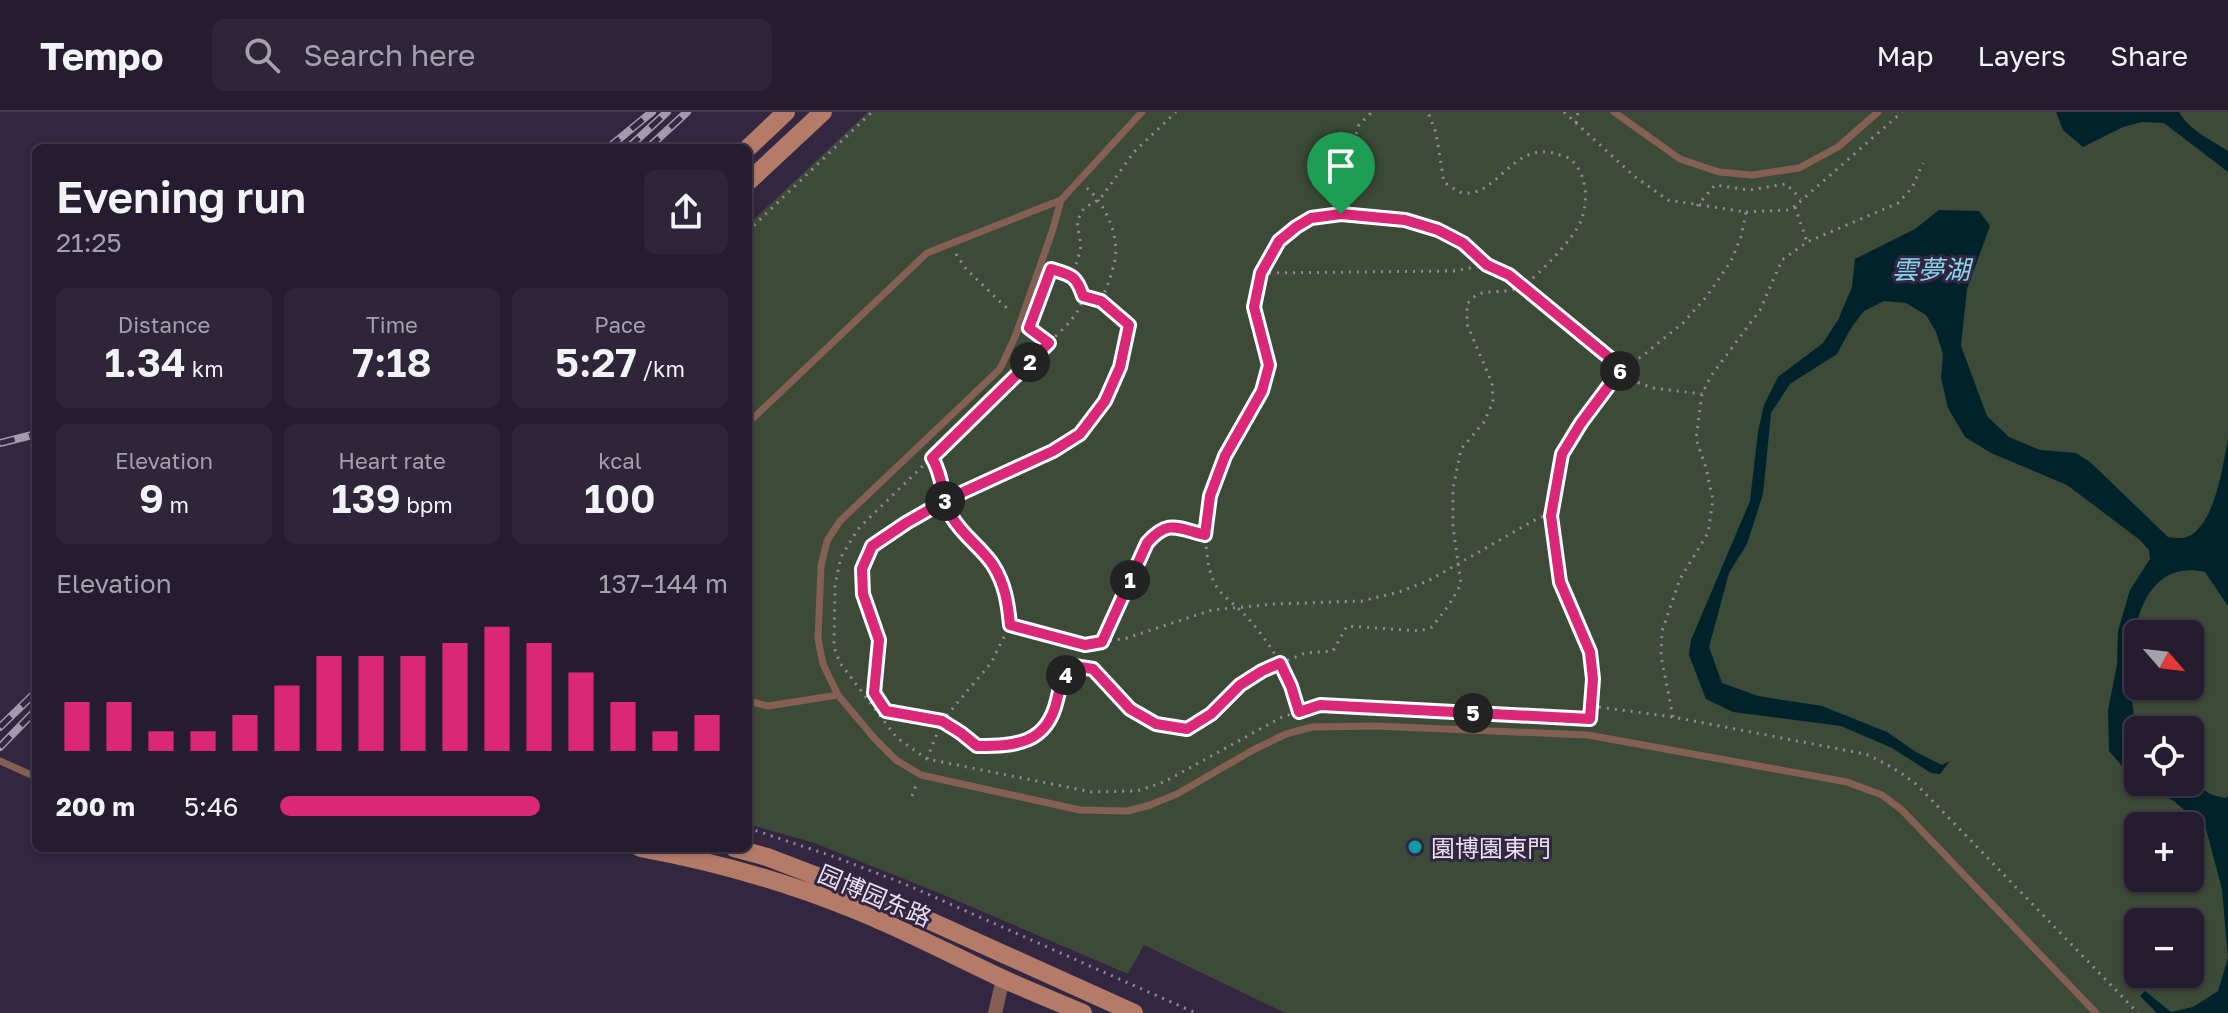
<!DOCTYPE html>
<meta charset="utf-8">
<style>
:root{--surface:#261c30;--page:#2e2538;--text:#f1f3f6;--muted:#a4a1ab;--line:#423a4c;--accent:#db2777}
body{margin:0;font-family:"Golos Text","Noto Sans SC",sans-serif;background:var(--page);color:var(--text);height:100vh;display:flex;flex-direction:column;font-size:30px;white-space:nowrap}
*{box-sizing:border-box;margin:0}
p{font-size:26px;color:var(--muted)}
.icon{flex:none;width:44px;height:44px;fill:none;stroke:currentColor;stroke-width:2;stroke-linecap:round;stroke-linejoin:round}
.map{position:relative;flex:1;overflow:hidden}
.drawer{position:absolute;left:32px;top:32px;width:720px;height:708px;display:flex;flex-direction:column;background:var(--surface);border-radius:12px;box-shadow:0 2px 6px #0004,0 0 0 2px var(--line)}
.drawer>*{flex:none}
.needle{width:52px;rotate:118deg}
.fabs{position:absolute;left:2124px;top:508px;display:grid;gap:16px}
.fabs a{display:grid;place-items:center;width:80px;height:80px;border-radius:12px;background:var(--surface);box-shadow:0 2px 6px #0004,0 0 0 2px var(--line);font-size:40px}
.pin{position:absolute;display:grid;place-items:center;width:68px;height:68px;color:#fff;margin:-82px -34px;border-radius:50% 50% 50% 0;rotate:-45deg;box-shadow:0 0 8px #0007}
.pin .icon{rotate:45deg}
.km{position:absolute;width:40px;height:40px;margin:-20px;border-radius:50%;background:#222;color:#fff;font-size:22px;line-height:40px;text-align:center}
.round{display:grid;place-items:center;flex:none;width:84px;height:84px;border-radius:12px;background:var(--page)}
.headline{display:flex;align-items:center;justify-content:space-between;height:136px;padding:0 24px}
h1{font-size:44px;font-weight:600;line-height:60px}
.metrics{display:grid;grid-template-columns:repeat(3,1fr);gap:12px;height:136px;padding:8px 24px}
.metrics div{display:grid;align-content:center;border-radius:12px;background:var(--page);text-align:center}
.metrics b{font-size:40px;font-weight:600}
.metrics small{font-size:22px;font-weight:400}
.metrics p{font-size:22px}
.chart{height:224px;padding:16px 24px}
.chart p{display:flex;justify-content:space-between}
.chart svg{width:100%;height:144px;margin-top:8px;stroke:var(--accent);stroke-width:6}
ul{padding:0 24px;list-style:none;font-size:26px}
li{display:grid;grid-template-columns:128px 96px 1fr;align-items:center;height:60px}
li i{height:20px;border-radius:10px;background:var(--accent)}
header{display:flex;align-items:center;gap:48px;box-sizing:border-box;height:112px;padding:0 40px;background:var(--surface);border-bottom:2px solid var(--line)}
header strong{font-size:38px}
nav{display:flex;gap:44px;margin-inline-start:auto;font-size:28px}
.search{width:560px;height:72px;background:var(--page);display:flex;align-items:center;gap:20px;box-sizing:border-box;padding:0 28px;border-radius:12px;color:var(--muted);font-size:30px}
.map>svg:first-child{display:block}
.green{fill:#3c4a37;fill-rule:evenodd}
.water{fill:#00222b}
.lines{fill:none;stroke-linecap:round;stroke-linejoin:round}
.path{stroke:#93889e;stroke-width:3;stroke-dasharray:2 6;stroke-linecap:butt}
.service{stroke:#836053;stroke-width:7}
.minor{stroke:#836053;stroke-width:14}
.secondary{stroke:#b47b68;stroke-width:18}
.rail-casing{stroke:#a49aae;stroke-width:8}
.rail{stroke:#332640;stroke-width:5;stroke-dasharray:15;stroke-linecap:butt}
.route-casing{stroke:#fff;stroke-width:16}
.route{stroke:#db2777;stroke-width:10}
.culture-dot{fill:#0f9aa8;stroke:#332640;stroke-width:3}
.labels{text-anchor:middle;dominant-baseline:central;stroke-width:6;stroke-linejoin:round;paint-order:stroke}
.poi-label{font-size:24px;fill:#e7dff0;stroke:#332640;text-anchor:start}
.street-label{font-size:24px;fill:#e7dff0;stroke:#332640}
.water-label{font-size:26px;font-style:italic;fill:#88d6ed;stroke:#332640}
</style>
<header>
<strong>Tempo</strong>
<div class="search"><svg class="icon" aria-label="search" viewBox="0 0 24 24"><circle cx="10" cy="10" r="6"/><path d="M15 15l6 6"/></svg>Search here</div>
<nav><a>Map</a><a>Layers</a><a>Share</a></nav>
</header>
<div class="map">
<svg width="2228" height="901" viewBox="0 0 2228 901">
<rect width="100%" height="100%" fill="#332640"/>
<path class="green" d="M 868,0 L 2228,0 L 2228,901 L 1285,901 L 1144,833 L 1128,862 L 939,781 L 814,731 L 748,712 L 748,113 ZM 2138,522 L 2190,522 L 2190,574 L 2138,574 ZM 2138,618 L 2190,618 L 2190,670 L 2138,670 ZM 2138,714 L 2190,714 L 2190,766 L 2138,766 ZM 2138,810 L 2190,810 L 2190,862 L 2138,862 Z"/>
<path class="water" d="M 2056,0 L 2179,0 C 2189,18 2211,28 2228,39 L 2228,60 L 2164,11 L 2142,10 L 2123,15 L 2083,35 L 2063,18 Z
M 1939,98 L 1979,99 L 1990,114 L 1967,177 L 1961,234 L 1987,304 L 2009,325 L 2040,338 L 2076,341 L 2090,350 L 2168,425 C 2174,426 2182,427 2187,425 C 2215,414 2223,353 2228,327 L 2228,494 L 2205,460 C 2150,448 2136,502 2130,544 C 2127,566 2133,591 2135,613 L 2138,620 L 2138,667 L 2128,661 L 2109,639 L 2108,598 L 2117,553 L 2118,519 L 2130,478 L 2150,447 L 2149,438 L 2140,428 L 2067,373 L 1991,341 L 1965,325 L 1948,296 L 1941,266 L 1943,242 L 1936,220 L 1926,203 L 1906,191 L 1884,189 L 1864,199 L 1851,216 L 1837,242 L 1790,272 L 1771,301 L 1763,382 L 1747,432 L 1729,461 L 1709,535 L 1722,571 L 1758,584 L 1822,594 L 1887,620 L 1916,640 L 1942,653 L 1950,649 L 1940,662 L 1931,661 L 1892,636 L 1841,614 L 1733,600 L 1706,587 L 1689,543 L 1691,528 L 1750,389 L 1758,320 L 1764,293 L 1778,265 L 1823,231 L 1838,208 L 1852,175 L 1855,147 L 1915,117 Z
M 2190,658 L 2194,660 C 2200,678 2207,683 2226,686 L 2228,684 L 2228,901 L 2157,901 L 2140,884 L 2145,879 L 2171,900 L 2193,895 L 2218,879 L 2228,846 L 2222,777 L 2206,717 L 2175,690 L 2143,670 L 2190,670 Z"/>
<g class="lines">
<path class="path" d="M 1564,0 L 1634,64 L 1668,88 L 1746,100 L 1741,125 L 1731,149 L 1707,184 L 1683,211 L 1641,245 L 1622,256 L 1581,311 L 1562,342 L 1551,404 L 1553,428 L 1560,470 L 1590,540 L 1593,567 L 1590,607
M 1576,11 L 1578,0
M 1087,76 C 1106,93 1121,126 1114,152 C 1111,165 1106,177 1101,189 L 1129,213 L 1120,255 L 1105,289 L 1080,322 L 1053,339 L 946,388 L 906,411 L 872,434 L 862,457 L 863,482 L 879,528 L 874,581 L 886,599 L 942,609 L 961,621 L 977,634 C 1016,634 1047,632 1057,588 C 1062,568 1059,569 1074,554 L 1093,557 L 1130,597 L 1156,612 L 1187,617 L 1211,602 L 1240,573 L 1262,559 L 1305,541 L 1333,539 L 1347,514 L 1420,519 L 1432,515 L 1449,493 L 1461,472 L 1453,415 L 1453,377 L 1461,337 L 1484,310 L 1493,290 L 1492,271 L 1467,212 L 1467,192 C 1470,189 1473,185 1477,183 C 1488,177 1508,183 1524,173 C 1540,162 1574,126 1581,109 C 1589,88 1587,60 1569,46 C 1567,45 1559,43 1557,42 C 1513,27 1495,90 1460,80 C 1455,78 1448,73 1444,70 L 1436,21 L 1428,0
M 1697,94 L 1715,73 L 1749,78 L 1786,72 L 1801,87
M 1795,95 L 1807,130
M 1341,100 L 1344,60 L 1359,13 L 1372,0
M 1746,100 L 1787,98 L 1795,94 L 1902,0
M 748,119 L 872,0
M 956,142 L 966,157 L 1011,200
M 1051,158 L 1070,163 L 1077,150 L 1081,134 L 1077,109 L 1084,96 L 1100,87 L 1134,40 L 1176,0
M 1261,161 L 1454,159 L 1487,153
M 1083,184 L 1101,189
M 1030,217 L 1049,231 L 858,417 L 841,445 L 835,473 L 834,535 L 840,551 L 897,626 L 927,647 L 1092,680 L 1137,679 L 1164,670 L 1282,605 L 1320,593 L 1590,607
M 1050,230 C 1068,211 1100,187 1070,163
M 1205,423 C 1208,396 1213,372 1224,347 C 1235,322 1269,278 1268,253 C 1268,248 1264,241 1263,236 C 1259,224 1253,206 1254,194 C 1256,162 1279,117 1311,106 C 1339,96 1410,107 1438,117 C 1461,127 1468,140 1487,153 C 1493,157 1502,160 1509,163 L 1639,271 L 1653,276 L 1702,282
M 1010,513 L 1085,533 L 1102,530 L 1147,431 C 1168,407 1177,416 1205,423 C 1207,439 1207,456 1215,472 C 1220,483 1236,493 1245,503 C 1271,531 1293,567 1300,606
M 1102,530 L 1127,526 L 1212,498 L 1274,492 L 1362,489 L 1399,480 L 1428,469 L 1540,405 L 1551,404
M 1591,594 L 1673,605 L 1865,642 C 1884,650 1901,660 1917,673 L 2138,901
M 1673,605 L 1661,544 L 1662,519 L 1680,467 L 1708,421 L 1713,388 L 1706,356 L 1696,327 L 1702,282 L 1711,264 L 1760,198 L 1782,148 L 1807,130 L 1898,91 L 1912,76 L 1923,51
M 927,647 L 942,609 L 991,551 L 1010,513 L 1006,480 L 992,452 L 950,404 L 939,357 L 932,347
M 912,684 L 916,673
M 748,716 L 835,745 L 905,772 L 1196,901"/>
<path class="service" d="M 1142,0 L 1061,88 L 1052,120 L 1015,225 L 1000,257 L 840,409 L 827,429 L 821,454 L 818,527 L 823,552 L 838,583 L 875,627 L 896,648 L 921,663 L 1080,698 L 1128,699 L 1150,693 L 1177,682 L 1253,638 L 1286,622 L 1312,615 L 1375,614 L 1588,623 L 1847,670 L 1882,683 L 1902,698 L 2096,901
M 1614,0 L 1680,47 L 1719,60 L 1752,63 L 1799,56 L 1838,35 L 1878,0
M 748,311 L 927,141 L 1061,88
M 748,589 L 768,594 L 838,583
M 0,649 L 36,665"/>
<path class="minor" d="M 995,901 L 1003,867"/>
<path class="secondary" d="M 748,36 L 786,0
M 748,70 L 823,0
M 640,736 C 711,749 783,769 850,796 C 901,816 950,842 999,865 C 1027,878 1055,889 1083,901
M 734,736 L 767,745 L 908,799 L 1134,901"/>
<defs>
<path id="rail" d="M 608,36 L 652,0
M 628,36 L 667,0
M 648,36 L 687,0
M 0,331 L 36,322
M 0,615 L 36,580
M 0,635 L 36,598"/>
</defs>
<use href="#rail" class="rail-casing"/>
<use href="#rail" class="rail"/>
</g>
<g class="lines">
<defs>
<path id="route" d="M 1341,102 L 1311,106 L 1296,115 L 1279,129 L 1261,161 L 1254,195 L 1269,253 L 1262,279 L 1225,344 L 1210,384 L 1205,423 C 1177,416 1168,407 1147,431 L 1102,530 L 1085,533 L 1010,513 C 1008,491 1005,472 993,453 C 982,436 962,423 952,405 C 941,387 944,365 932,346 L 1049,231 L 1029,216 L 1051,157 C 1071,163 1076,163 1083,184 L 1101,189 L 1129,213 L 1120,255 L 1105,289 L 1080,322 L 1053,339 L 946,388 L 906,411 L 872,434 L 862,457 L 863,482 L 879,528 L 874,581 L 886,599 L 942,609 L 961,621 L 977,634 C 1016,634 1047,632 1057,588 C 1062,569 1059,569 1074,554 L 1093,557 L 1130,597 L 1156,612 L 1187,617 L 1211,602 L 1240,573 L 1262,559 L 1280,551 L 1291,574 L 1299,600 L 1320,593 L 1590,607 L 1593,567 L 1590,540 L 1560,470 L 1551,404 L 1562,342 L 1581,311 L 1622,256 L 1509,163 L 1487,153 L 1463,131 L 1438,118 L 1405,108 L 1341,102"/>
</defs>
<use href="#route" class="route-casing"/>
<use href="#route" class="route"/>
</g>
<circle class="culture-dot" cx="1415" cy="735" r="8"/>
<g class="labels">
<g class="poi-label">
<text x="1431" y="735">園博園東門</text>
</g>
<g class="street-label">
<text transform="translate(875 783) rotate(23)">园博园东路</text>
</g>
<g class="water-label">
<text x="1931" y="157">雲夢湖</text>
</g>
</g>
</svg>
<div class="fabs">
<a><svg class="needle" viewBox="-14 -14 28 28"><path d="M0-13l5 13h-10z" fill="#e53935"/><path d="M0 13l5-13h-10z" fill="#a4a1ab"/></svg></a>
<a><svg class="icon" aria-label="locate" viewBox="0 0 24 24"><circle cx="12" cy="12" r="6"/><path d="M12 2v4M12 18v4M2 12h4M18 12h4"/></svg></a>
<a>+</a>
<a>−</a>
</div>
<div class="pin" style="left:1341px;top:102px;background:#1e9e55"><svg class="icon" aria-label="arrive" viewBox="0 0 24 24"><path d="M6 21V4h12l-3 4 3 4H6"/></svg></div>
<b class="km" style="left:1130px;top:468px">1</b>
<b class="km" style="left:1030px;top:250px">2</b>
<b class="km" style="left:945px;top:389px">3</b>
<b class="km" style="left:1066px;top:563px">4</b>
<b class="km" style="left:1473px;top:601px">5</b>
<b class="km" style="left:1620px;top:259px">6</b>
<section class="drawer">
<div class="headline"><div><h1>Evening run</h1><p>21:25</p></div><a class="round"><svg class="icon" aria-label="share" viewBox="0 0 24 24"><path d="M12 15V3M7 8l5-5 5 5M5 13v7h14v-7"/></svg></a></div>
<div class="metrics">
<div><p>Distance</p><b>1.34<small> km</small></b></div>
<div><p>Time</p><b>7:18</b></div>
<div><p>Pace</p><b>5:27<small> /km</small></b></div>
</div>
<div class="metrics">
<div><p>Elevation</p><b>9<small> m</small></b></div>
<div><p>Heart rate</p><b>139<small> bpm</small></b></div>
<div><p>kcal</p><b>100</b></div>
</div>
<div class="chart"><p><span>Elevation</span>137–144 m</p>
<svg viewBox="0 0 160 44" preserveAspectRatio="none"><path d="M5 44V29M15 44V29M25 44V38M35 44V38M45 44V33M55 44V24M65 44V15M75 44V15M85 44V15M95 44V11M105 44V6M115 44V11M125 44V20M135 44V29M145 44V38M155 44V33"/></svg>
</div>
<ul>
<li><b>200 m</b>5:46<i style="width:58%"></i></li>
</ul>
</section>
</div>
